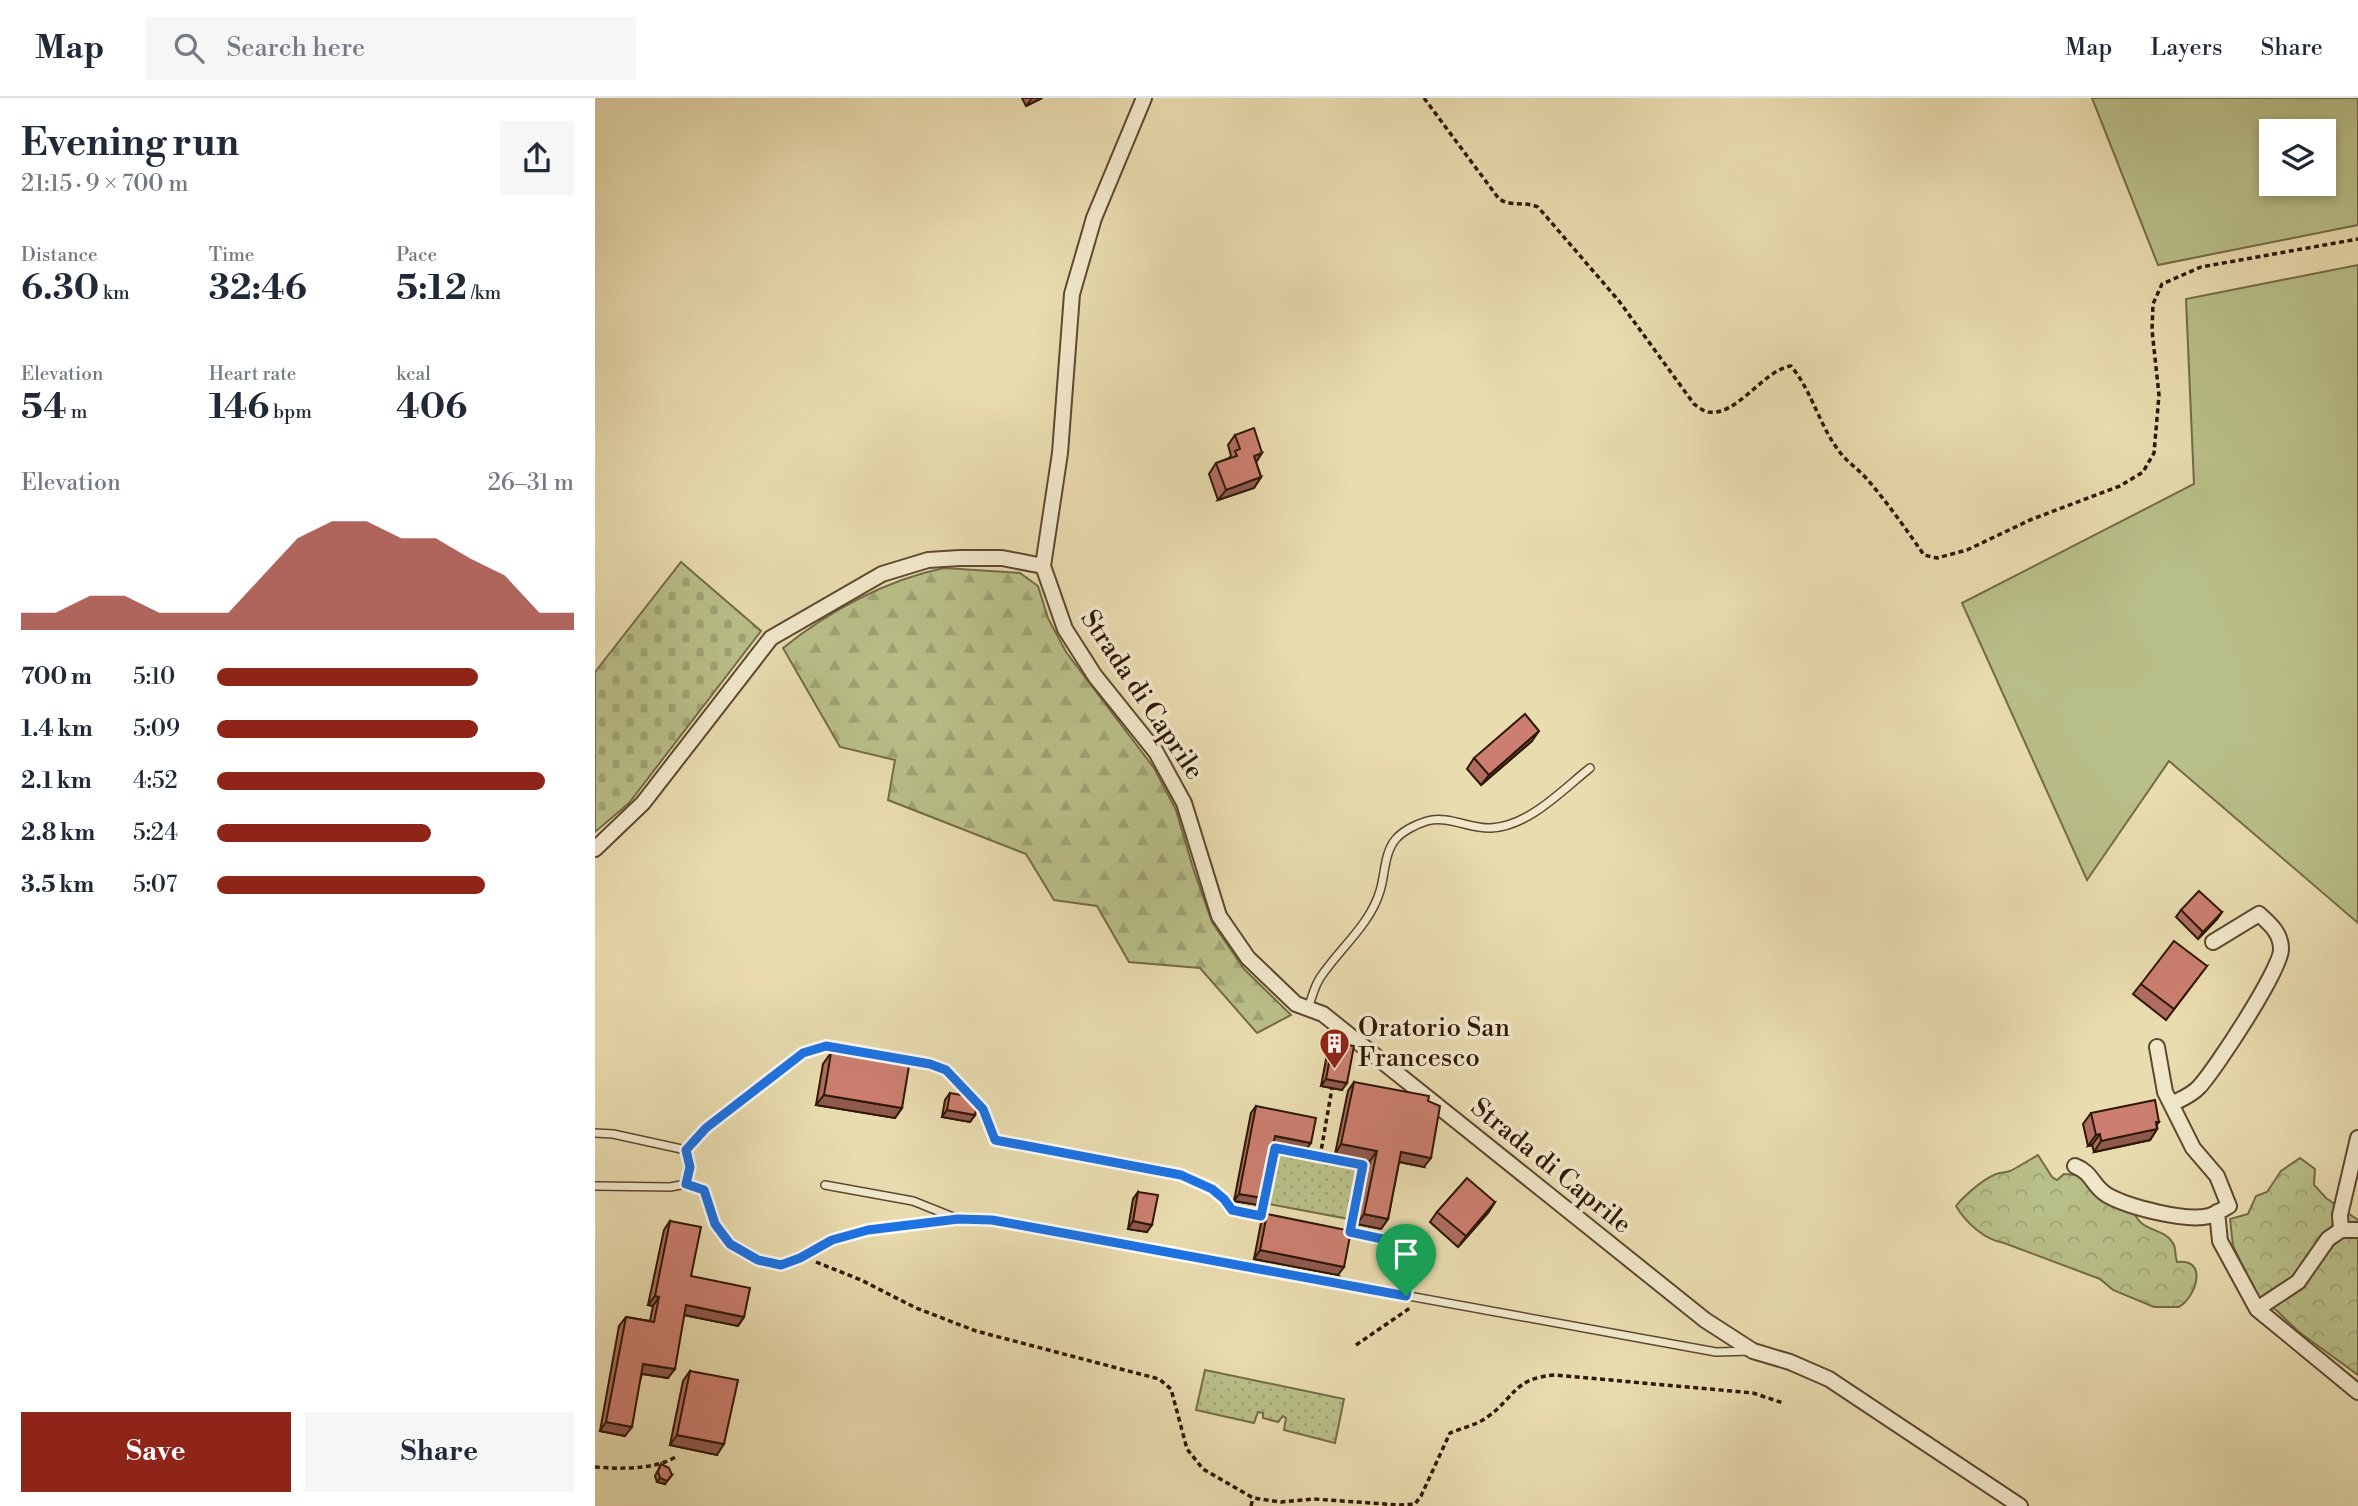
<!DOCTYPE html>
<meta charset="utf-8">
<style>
:root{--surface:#fff;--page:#f6f6f7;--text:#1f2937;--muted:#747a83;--line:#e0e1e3;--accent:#8f2418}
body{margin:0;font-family:"Libre Bodoni",serif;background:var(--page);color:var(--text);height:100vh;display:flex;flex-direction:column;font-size:26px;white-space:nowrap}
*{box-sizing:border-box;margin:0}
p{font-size:23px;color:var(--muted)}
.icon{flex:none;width:38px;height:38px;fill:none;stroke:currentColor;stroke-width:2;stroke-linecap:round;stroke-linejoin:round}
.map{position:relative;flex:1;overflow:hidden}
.sheet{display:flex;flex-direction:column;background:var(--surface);width:595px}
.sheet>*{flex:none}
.tools{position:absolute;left:1664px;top:21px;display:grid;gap:14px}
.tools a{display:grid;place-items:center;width:77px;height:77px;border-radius:0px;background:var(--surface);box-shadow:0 4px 10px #0003;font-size:35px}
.pin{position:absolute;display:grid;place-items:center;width:60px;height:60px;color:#fff;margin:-72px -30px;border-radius:50% 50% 50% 0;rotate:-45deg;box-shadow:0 0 7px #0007}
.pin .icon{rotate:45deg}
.round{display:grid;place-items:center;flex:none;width:74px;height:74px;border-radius:0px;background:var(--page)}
.summary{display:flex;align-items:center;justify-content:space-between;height:119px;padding:0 21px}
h1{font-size:38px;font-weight:700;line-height:52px}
.metrics{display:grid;grid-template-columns:repeat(3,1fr);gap:10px;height:119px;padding:7px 21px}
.metrics div{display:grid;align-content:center}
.metrics b{font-size:35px;font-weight:700}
.metrics small{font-size:19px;font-weight:400}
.metrics p{font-size:19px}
.chart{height:196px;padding:14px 21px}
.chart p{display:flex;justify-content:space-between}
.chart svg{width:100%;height:126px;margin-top:7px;fill:var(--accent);opacity:.7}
.cta{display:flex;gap:14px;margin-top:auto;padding:14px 21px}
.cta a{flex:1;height:80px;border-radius:0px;background:var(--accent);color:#fff;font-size:28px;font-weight:700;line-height:80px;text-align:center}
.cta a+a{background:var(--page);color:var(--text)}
ul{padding:0 21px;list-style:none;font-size:23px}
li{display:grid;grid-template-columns:112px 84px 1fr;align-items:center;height:52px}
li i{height:18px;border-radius:9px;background:var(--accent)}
header{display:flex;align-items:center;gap:42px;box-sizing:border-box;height:98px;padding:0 35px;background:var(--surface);border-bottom:2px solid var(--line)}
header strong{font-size:33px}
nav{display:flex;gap:38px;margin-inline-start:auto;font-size:24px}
.search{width:490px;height:63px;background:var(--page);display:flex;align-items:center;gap:18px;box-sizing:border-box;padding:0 24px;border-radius:0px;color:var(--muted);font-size:26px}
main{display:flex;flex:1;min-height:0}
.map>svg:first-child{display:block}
.grass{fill:#b9bf88;stroke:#746b46;stroke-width:2;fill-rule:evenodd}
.forest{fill:url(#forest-firs);stroke:#746b46;stroke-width:2}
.cemetery{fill:url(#cemetery-stones);stroke:#746b46;stroke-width:2}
.park{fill:url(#park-crowns);stroke:#746b46;stroke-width:2}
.garden{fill:url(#garden-dots);stroke:#746b46;stroke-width:2}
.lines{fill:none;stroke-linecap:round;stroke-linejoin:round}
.lane-casing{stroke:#5e4830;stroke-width:10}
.street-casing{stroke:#5e4830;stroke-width:18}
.path{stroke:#2f1705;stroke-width:3.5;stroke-dasharray:5 3.5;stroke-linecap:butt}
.lane{stroke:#f1e8cb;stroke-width:7}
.street{stroke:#f1e8cb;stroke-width:14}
.wall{fill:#af6d60;stroke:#2f1705;stroke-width:2}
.shaded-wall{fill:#8f594e;stroke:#2f1705;stroke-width:2}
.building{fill:#cc7f70;stroke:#2f1705;stroke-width:2}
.route-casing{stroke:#fff;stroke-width:14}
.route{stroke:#1a73e8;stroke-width:9}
.labels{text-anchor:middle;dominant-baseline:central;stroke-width:7;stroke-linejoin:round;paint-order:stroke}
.street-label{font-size:26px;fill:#2f1705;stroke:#f1e8cb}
.poi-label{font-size:26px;fill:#2f1705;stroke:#f1e8cb;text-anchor:start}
</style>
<header>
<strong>Map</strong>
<div class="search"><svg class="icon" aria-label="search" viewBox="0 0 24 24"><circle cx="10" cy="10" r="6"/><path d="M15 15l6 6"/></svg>Search here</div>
<nav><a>Map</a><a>Layers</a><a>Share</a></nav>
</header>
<main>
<section class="sheet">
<div class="summary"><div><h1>Evening run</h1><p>21:15 · 9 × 700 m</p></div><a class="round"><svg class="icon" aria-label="share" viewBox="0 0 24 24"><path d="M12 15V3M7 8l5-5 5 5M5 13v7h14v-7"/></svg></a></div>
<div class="metrics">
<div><p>Distance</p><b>6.30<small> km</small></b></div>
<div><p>Time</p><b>32:46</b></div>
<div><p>Pace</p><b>5:12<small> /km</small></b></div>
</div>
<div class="metrics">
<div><p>Elevation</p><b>54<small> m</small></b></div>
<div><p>Heart rate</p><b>146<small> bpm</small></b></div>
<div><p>kcal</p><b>406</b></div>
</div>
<div class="chart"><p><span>Elevation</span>26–31 m</p>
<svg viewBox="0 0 160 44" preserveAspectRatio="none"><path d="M0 44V38L10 38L20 32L30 32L40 38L50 38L60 38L70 25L80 12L90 6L100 6L110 12L120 12L130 19L140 25L150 38L160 38V44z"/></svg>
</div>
<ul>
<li><b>700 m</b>5:10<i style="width:73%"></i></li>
<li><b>1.4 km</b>5:09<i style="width:73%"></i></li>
<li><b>2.1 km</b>4:52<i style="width:92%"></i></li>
<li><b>2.8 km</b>5:24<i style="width:60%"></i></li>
<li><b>3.5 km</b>5:07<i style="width:75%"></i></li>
</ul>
<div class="cta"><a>Save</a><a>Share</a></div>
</section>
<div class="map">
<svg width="1763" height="1408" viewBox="0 0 1763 1408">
<defs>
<pattern id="forest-firs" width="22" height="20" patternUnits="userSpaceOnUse" patternTransform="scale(1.75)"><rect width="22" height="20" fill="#b9bf88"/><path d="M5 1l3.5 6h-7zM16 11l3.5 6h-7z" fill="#9fa374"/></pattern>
<pattern id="cemetery-stones" width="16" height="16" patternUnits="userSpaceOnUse" patternTransform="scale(1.75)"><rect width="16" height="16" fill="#b9bf88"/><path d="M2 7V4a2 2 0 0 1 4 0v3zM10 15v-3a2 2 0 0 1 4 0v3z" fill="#9fa374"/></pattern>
<pattern id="park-crowns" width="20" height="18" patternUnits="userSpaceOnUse" patternTransform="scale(1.75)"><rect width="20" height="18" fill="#b9bf88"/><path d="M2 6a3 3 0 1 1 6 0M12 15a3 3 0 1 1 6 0" fill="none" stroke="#9fa374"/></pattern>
<pattern id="garden-dots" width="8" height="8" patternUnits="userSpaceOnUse" patternTransform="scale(1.75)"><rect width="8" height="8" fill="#b9bf88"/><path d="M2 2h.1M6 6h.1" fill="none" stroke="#9fa374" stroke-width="1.8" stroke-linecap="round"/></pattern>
</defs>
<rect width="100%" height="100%" fill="#e9dcaf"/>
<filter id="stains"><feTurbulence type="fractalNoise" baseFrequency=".00286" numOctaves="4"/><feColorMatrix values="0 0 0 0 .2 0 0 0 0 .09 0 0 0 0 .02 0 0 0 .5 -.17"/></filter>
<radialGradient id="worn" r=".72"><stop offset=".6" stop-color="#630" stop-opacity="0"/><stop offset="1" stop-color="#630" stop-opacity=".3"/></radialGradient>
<path class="grass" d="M 1497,0 L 1763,0 L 1763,127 L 1563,167 ZM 1729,33 L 1729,86 L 1676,86 L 1676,33 Z
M 1763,167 L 1763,825 L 1574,663 L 1492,782 L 1367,505 L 1599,386 L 1591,201 Z"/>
<path class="forest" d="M 349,470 L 425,475 L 443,488 L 453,520 L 471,554 L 559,670 L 581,712 L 598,770 L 617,824 L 649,871 L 696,917 L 662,935 L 605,870 L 534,864 L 502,808 L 459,802 L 431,756 L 293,702 L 300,662 L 245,649 L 188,550 C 234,513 291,482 349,470 Z"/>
<path class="cemetery" d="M 86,464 L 166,533 L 34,705 L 0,734 L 0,574 Z"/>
<path class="park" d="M 1443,1057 L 1457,1079 L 1462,1082 L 1469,1076 L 1483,1077 L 1501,1097 L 1538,1111 C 1545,1137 1569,1127 1579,1147 C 1581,1152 1580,1159 1582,1164 C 1613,1160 1602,1198 1584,1209 L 1559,1209 L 1518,1192 L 1505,1181 L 1409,1145 C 1390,1142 1371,1125 1361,1108 C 1369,1098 1387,1082 1399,1077 C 1404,1074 1410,1075 1415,1073 C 1418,1072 1441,1058 1443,1057 Z
M 1705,1060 L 1720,1071 L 1719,1087 L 1731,1100 L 1763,1122 L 1763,1277 L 1704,1234 L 1681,1212 L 1665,1203 L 1638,1148 L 1635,1121 L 1653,1116 L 1661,1098 L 1672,1094 L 1686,1073 Z"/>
<path class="garden" d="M 685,1054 L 764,1069 L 754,1121 L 674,1106 Z
M 610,1272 L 749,1301 L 740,1345 L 689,1332 L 691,1320 L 688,1318 L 683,1324 L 668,1320 L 668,1315 L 663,1314 L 659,1325 L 601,1312 Z"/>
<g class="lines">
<defs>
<path id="lane" d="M 713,910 C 717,900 719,889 725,880 C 744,851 775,827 785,793 C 790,777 789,756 800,742 C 807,733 822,726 832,723 C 853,717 875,731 896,730 C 934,728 966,693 995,670
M 0,1035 L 18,1036 L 91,1052 L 95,1069 L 91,1086
M 230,1087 L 318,1103 L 363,1121
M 0,1088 L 75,1089 L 91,1086 L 109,1092 L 119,1127 L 135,1146 L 163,1162 L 186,1167 L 205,1160 L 237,1142 L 273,1132 L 363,1121 L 397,1122 L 1121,1254 L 1156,1253"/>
<path id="street" d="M 549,0 L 499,120 L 477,196 L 465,355 L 448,468 L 470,531 L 500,578 L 561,654 L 589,705 L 624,818 L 653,860 L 701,906 L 728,916 L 1110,1222 L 1158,1253 L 1195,1264 L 1234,1281 L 1425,1408
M 0,751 L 48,705 L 176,540 L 287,476 L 333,462 L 365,460 L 407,460 L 448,468
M 1577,1006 C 1586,1001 1597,997 1604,989 C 1620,972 1687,870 1686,851 C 1686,835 1675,826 1664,816 L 1618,844
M 1480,1068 C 1498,1075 1497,1088 1512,1097 C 1533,1109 1591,1124 1614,1118 C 1621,1116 1628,1111 1634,1108 L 1622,1078 L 1598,1050 L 1570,994 L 1562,949
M 1622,1114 L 1625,1143 L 1662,1211 L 1763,1294
M 1746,1132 L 1745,1117 L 1763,1040
M 1662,1211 L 1703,1184 L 1733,1141 L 1746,1132 L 1763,1132"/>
</defs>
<use href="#lane" class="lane-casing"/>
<use href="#street" class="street-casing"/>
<path class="path" d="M 829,0 L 904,101 C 917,109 929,103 943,109 L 1024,203 L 1099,306 C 1103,309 1108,313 1113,314 C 1142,319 1168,272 1196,268 C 1217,293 1224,327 1244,353 C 1251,363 1262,370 1271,380 C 1292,404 1311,431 1329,457 L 1342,460 L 1372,452 L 1435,422 L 1525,388 L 1548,374 L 1559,355 L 1564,297 L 1557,232 L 1558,206 L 1567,186 L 1606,169 L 1763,141
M 97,1045 L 111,1030 L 208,955 L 231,948 L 335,966 L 351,972 L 388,1011 L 400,1042 L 586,1077 L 617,1091 L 629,1101 L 637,1112 L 666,1118 L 680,1050 L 768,1067 L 755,1134 L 820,1148 L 814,1185
M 725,1059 L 737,990
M 221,1164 L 266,1182 L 321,1210 L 381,1233 L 564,1281 L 576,1291 L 592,1351 L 608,1371 L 658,1400 L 686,1404 L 719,1401 L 804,1407 L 820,1406 L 826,1398 L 855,1335 C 867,1330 881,1327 891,1320 C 921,1299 918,1280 960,1277 L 1158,1295 L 1188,1305
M 761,1247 L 815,1210
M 0,1369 C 24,1371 61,1372 82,1358
M 656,1408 L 658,1400"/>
<use href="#lane" class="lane"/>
<use href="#street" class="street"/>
</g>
<path class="wall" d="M 427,0 L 447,0 L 431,8 Z
M 640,337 L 661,364 L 666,379 L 659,390 L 623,402 L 614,376 L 621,365 L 634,360 L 636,358 L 633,347 Z
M 937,643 L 886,687 L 872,671 L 879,660 Z
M 1586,812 L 1627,814 L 1622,821 L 1603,841 L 1581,819 Z
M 1612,868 L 1571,922 L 1538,896 L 1546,886 Z
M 738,944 L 747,992 L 726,988 L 733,951 Z
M 236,955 L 307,1010 L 300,1020 L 221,1007 L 228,966 Z
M 759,984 L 829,1069 L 804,1064 L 793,1121 L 786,1131 L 762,1126 L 775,1063 L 740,1056 L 753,993 Z
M 355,995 L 380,1017 L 375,1024 L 347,1019 L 350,1002 Z
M 661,1008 L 711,1052 L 678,1046 L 663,1107 L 639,1103 L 656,1015 Z
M 1496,1015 L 1562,1027 L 1562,1031 L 1555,1042 L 1499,1054 L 1497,1047 L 1493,1048 L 1488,1026 Z
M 543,1094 L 552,1134 L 533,1131 L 538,1101 Z
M 900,1104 L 893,1115 L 863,1149 L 835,1124 L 842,1114 Z
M 672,1116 L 743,1177 L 659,1161 L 666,1125 Z
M 75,1123 L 96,1178 L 149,1219 L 143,1228 L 89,1217 L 73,1280 L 47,1276 L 30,1338 L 5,1333 L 24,1228 L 31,1219 L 55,1223 L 58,1208 L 53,1207 L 69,1132 Z
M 95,1273 L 122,1357 L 75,1347 L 88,1283 Z
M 66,1366 L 70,1386 L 62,1384 L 60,1378 Z"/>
<path class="shaded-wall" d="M 437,0 L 447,0 L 431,8 Z
M 667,355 L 660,366 L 659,358 Z
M 666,379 L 659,390 L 623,402 L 631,392 Z
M 944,633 L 937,643 L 886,687 L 894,677 Z
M 1627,814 L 1622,821 L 1603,841 L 1608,834 Z
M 731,981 L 752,985 L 747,992 L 726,988 Z
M 229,997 L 307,1010 L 300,1020 L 221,1007 Z
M 352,1012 L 380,1017 L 375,1024 L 347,1019 Z
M 1561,1024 L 1564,1024 L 1558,1032 L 1562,1031 L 1555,1042 L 1499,1054 L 1506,1043 Z
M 1505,1036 L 1497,1047 L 1493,1048 L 1501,1037 Z
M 680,1038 L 716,1045 L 711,1052 L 675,1046 Z
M 746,1046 L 782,1053 L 775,1063 L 740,1056 Z
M 806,1054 L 836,1060 L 829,1069 L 800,1063 Z
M 644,1096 L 668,1100 L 663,1107 L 639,1103 Z
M 900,1104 L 893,1115 L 863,1149 L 871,1138 Z
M 769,1116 L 793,1121 L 786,1131 L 762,1126 Z
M 538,1123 L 557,1127 L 552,1134 L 533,1131 Z
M 665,1152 L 749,1169 L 743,1177 L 659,1161 Z
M 60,1198 L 64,1199 L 58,1208 L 53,1207 Z
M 91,1207 L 149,1219 L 143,1228 L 84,1216 Z
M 48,1266 L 80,1271 L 73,1280 L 42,1275 Z
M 11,1324 L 37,1329 L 30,1338 L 5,1333 Z
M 82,1337 L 129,1346 L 122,1357 L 75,1347 Z
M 77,1377 L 70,1386 L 62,1384 L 65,1380 Z"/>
<path class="building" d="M 659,330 L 667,355 L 659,358 L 666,379 L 631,392 L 621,365 L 642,358 L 640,353 L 645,351 L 640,337 Z
M 930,616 L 944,633 L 894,677 L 879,660 Z
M 1604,793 L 1627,814 L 1608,834 L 1586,812 Z
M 1579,843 L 1612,868 L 1579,911 L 1546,886 Z
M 738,944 L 759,948 L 752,985 L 731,981 Z
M 236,955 L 314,968 L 307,1010 L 229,997 Z
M 759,984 L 834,998 L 833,1003 L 845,1008 L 836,1060 L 806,1054 L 793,1121 L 769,1116 L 782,1053 L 746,1046 Z
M 355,995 L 383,1000 L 380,1017 L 352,1012 Z
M 1560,1002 L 1564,1024 L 1561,1024 L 1562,1031 L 1506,1043 L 1505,1036 L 1501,1037 L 1496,1015 Z
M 661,1008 L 721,1020 L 716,1045 L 680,1038 L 668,1100 L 644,1096 Z
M 872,1080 L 900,1104 L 871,1138 L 842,1114 Z
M 543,1094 L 563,1097 L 557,1127 L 538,1123 Z
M 672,1116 L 756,1133 L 749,1169 L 665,1152 Z
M 75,1123 L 106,1129 L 96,1178 L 155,1190 L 149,1219 L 91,1207 L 80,1271 L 48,1266 L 37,1329 L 11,1324 L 31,1219 L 59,1224 L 64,1199 L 60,1198 Z
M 95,1273 L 143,1282 L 129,1346 L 82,1337 Z
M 66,1366 L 74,1370 L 77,1377 L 72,1383 L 65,1380 L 63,1374 Z"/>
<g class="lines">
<defs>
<path id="route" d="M 231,948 L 335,966 L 351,972 L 388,1011 L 400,1042 L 586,1077 L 617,1091 L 629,1101 L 637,1112 L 666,1118 L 680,1050 L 768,1067 L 755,1134 L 820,1148 L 811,1198 L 397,1122 L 363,1121 L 273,1132 L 237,1142 L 205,1160 L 186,1167 L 163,1162 L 135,1146 L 120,1126 L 109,1092 L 91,1086 L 95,1069 L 91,1052 L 111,1030 L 208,955 Z"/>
</defs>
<use href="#route" class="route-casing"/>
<use href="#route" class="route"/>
</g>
<defs>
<symbol id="building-pin" viewBox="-11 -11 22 30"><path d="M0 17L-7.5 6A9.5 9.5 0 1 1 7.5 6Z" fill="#8f2418" stroke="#f1e8cb"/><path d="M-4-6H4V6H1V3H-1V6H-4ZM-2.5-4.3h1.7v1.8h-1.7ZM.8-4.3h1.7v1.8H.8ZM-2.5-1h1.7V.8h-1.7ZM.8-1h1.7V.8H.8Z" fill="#fff"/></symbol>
</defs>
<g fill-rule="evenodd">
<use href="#building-pin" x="722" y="928" width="35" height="47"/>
</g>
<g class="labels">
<g class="street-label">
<text transform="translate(547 597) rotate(56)">Strada di Caprile</text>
<text transform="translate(956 1068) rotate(39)">Strada di Caprile</text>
</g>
<g class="poi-label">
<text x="763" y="930">Oratorio San<tspan x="763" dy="30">Francesco</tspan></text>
</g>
</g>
<rect width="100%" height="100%" filter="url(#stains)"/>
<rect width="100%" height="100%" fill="url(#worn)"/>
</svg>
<div class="tools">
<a><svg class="icon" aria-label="layers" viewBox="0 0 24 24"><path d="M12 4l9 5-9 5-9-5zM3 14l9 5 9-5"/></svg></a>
</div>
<div class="pin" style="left:811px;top:1198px;background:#1e9e55"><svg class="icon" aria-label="arrive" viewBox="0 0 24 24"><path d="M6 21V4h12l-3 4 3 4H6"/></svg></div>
</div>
</main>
